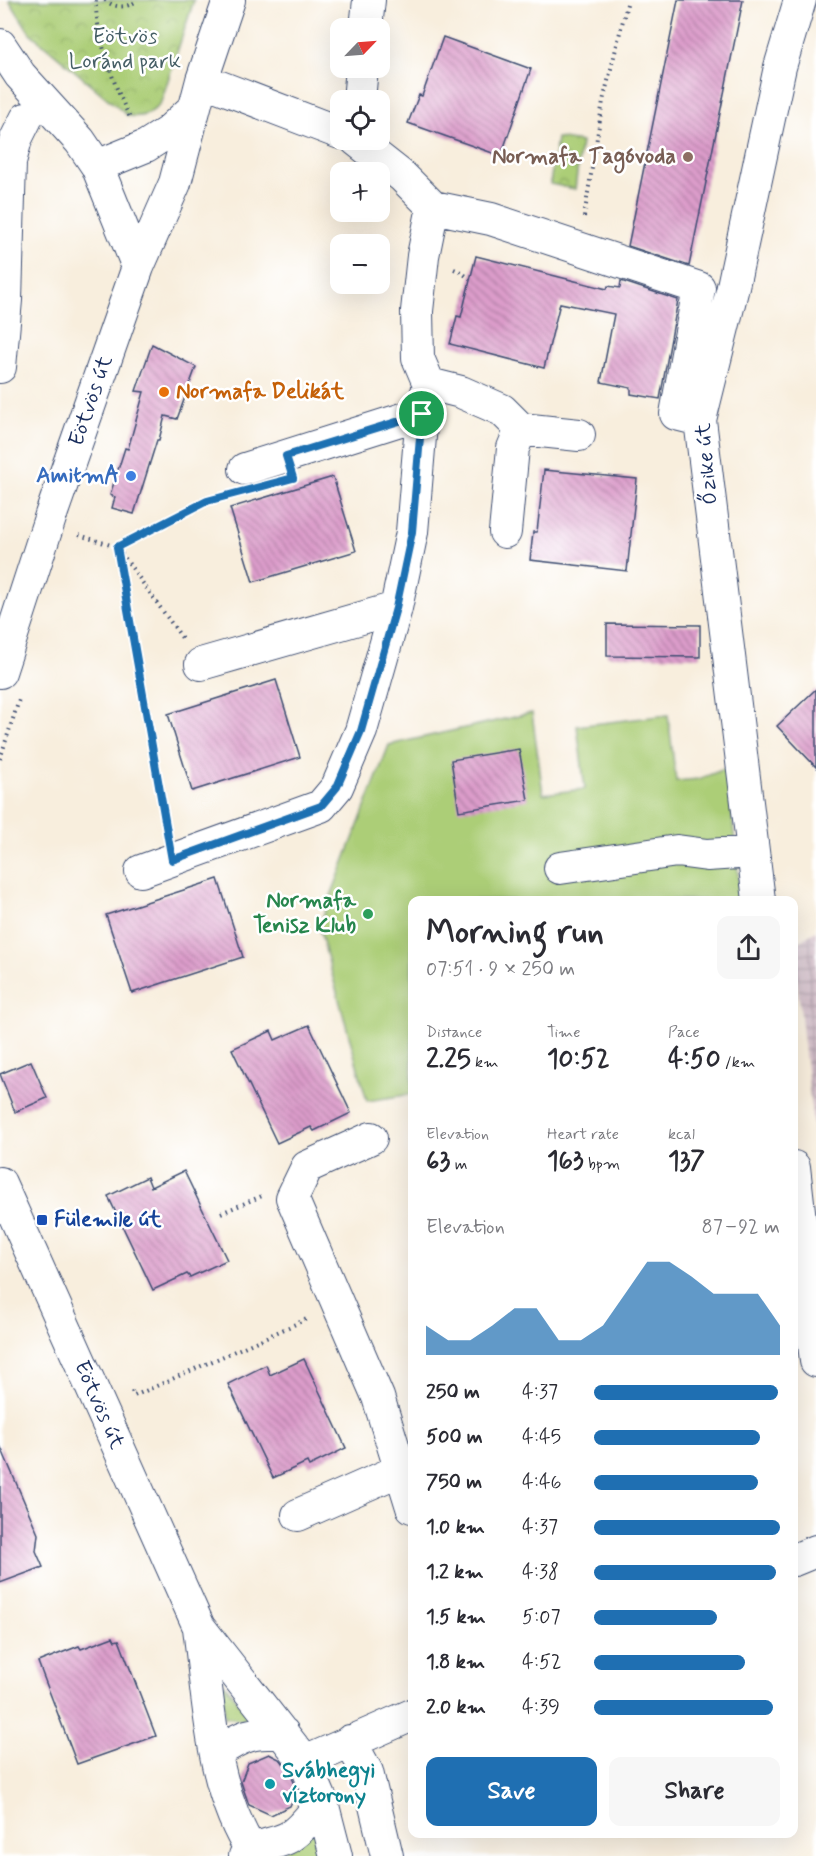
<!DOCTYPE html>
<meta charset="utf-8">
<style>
:root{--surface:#fff;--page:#f7f7f7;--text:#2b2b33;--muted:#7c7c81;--accent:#1f6fb2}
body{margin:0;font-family:Mynerve,sans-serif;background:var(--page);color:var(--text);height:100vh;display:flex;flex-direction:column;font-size:22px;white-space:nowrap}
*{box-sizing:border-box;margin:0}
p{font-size:20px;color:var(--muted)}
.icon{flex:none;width:33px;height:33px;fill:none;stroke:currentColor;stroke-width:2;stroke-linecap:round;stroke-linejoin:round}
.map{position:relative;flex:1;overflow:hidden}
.panel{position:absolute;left:408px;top:896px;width:390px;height:942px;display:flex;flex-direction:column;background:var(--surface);border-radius:12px;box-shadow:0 6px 24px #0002}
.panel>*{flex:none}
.needle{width:39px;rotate:65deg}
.buttons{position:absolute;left:330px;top:18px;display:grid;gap:12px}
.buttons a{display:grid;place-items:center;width:60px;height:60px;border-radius:12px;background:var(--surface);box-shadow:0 6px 24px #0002;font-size:30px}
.pin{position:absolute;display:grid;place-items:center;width:51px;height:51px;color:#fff;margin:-26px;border:3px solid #fff;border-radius:50%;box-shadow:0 2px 6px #0007}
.round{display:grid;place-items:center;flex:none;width:63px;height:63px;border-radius:12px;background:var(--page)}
.headline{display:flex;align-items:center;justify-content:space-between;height:102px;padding:0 18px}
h1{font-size:33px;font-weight:800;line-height:45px}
.figures{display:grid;grid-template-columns:repeat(3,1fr);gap:9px;height:102px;padding:6px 18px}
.figures div{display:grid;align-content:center}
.figures b{font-size:26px;font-weight:800}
.figures small{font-size:16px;font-weight:400}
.figures p{font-size:16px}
.chart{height:168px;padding:12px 18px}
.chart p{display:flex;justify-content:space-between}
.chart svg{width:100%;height:108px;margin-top:6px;fill:var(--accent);opacity:.7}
.button{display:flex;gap:12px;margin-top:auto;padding:12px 18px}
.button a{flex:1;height:69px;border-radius:12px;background:var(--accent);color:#fff;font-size:24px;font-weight:800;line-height:69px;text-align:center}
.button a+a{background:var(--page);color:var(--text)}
ul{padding:0 18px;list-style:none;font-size:20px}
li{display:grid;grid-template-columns:96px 72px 1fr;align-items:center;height:45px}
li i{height:15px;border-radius:8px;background:var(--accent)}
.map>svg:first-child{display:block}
.industrial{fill:url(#industrial-grid)}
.grass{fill:url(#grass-tufts);stroke:#647e6a;stroke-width:1.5}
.park{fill:url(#park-crowns);stroke:#647e6a;stroke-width:1.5}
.pitch{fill:#acce77;stroke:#647e6a;stroke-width:1.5}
.building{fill:url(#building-back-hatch)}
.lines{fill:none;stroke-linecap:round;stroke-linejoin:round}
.minor-casing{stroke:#3c4c71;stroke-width:34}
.path{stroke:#3c4c71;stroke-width:4;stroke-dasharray:1.5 4.5;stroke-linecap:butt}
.minor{stroke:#fff;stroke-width:32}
.route-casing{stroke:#fff;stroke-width:12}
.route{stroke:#1f6fb2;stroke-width:8}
.education-dot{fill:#8d6e63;stroke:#fff;stroke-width:2}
.food-dot{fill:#e8710a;stroke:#fff;stroke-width:2}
.shop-dot{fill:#3f7fe0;stroke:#fff;stroke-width:2}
.leisure-dot{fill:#2e9e5b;stroke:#fff;stroke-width:2}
.transit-dot{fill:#1a4fb4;stroke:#fff;stroke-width:2}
.culture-dot{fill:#0f9aa8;stroke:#fff;stroke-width:2}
.labels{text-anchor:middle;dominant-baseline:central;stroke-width:5;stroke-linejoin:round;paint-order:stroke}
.park-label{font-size:22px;fill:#465f66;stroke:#fff}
.education-label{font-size:22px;font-weight:bold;fill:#785e54;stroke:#fff;text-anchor:end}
.food-label{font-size:22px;font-weight:bold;fill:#c56008;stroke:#fff;text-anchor:start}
.street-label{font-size:22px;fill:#1b2f5e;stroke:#fff}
.shop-label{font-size:22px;font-weight:bold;fill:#366cbe;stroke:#fff;text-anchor:end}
.leisure-label{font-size:22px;font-weight:bold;fill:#27864d;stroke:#fff;text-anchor:end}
.transit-label{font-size:22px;font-weight:bold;fill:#164399;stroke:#fff;text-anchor:start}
.culture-label{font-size:22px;font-weight:bold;fill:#0d838f;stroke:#fff;text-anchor:start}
</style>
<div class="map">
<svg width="816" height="1856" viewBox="0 0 816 1856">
<defs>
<pattern id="industrial-grid" width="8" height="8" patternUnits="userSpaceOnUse" patternTransform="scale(1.5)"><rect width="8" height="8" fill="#d2bdc8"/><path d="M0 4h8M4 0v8" fill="none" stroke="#aa9aa6"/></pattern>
<pattern id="grass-tufts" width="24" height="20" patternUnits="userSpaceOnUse" patternTransform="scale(1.5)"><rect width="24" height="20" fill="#acce77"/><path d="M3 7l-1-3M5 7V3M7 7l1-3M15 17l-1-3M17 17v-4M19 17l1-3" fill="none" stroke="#93b169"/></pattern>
<pattern id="park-crowns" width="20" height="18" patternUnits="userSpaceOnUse" patternTransform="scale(1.5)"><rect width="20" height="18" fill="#acce77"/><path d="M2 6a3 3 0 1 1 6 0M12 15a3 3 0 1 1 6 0" fill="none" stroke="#93b169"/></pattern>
<pattern id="building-back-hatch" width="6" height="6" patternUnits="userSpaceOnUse" patternTransform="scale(1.5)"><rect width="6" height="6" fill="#dc9cca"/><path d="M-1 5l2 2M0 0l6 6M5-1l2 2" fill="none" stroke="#b280a7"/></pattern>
</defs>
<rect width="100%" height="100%" fill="#fff"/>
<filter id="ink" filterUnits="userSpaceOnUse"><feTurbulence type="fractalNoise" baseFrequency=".0167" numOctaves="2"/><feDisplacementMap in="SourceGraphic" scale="12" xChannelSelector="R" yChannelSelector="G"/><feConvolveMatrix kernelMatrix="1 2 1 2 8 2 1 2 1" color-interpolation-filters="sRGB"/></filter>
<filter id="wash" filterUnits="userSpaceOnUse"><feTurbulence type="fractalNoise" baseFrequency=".008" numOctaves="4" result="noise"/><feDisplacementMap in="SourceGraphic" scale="24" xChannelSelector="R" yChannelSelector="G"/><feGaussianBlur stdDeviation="1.35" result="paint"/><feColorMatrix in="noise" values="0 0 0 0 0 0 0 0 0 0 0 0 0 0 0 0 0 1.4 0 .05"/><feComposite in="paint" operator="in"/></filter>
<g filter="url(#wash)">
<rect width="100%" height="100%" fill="#f8eedd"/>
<path class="industrial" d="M 816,931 L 816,1153 L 794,953 L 794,945 Z"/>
<path class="grass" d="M 222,1684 L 225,1684 L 253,1721 L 225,1717 Z
M 317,1829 L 324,1856 L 279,1856 Z"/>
<path class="park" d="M 9,0 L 194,0 L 161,102 C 152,114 143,118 128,116 L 30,33 Z
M 557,138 L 581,142 L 575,189 L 550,184 Z"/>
<path class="pitch" d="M 532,713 L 543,794 L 585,789 L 577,726 L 668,715 L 676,781 L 699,779 L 727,768 L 741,900 L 412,900 L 412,1094 L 367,1101 L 319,927 L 389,745 Z"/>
<g id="blocks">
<path class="building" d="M 678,0 L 743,0 L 689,266 L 628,246 Z
M 443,37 L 531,69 L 501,156 L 408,123 L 419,95 L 422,96 Z
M 476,256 L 607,289 L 608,286 L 620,288 L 621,281 L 678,300 L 660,399 L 631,394 L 631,388 L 601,382 L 614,314 L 560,303 L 544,368 L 450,344 L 457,316 L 461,317 Z
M 152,344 L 196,367 L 177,419 L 165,416 L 159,440 L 157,440 L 134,514 L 112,508 L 115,497 L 110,495 L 125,448 L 128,449 L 144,392 L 136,391 Z
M 544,470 L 637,479 L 627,571 L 530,560 L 533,532 L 537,532 Z
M 333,477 L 356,551 L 253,582 L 230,508 Z
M 607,624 L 700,625 L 700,657 L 607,656 Z
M 276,680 L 300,757 L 192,791 L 168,714 Z
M 816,689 L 816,767 L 777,726 Z
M 519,749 L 528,800 L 459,811 L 451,760 Z
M 218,879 L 243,957 L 132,993 L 106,915 Z
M 309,1025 L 351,1113 L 314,1131 L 311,1127 L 277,1143 L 232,1049 L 271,1031 L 275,1040 Z
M 31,1061 L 47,1098 L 15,1112 L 0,1074 Z
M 184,1171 L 227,1260 L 190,1277 L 187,1274 L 153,1290 L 108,1196 L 147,1177 L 151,1187 Z
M 304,1359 L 346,1448 L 309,1466 L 307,1462 L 273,1478 L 228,1384 L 266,1365 L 270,1375 Z
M 0,1445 L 38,1534 L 36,1551 L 43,1567 L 0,1583 Z
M 113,1637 L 115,1641 L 119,1640 L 156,1736 L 77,1764 L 38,1662 L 79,1646 L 81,1649 Z
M 269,1754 L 281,1760 L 289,1771 L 297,1789 L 290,1806 L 271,1815 L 249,1805 L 241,1782 L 248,1763 Z"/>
</g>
</g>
<g filter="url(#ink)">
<use href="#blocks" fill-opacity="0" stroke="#3c4c71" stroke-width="1.5"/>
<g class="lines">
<defs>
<path id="minor" d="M 366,28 L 369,0
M 0,45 L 20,75 L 80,141 L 97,166 L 138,267
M 202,80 L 340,133
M 359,100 L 362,68
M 97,166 L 146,146 L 168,132 L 194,108
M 433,207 L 491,219 L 699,288 L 676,414 L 700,420
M 0,367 L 6,300 L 10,162 L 16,139 L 26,119
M 429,384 L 461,392 L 502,410 L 521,429 L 579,435
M 245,469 L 422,413
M 505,532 L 513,448 L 521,429
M 201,664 L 396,608
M 0,672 L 51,515 L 138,267 L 175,183 L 202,80 L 229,0
M 560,868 L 677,851 L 707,855 L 753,852
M 141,871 L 321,806 L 337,787 L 361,731 L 396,608 L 412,532 L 422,413 L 429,384 L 418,358 L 417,311 L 423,256 L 433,207 L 403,177 L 356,140
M 759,900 L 700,420 L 732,291 L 780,67 L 800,0
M 371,1138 L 307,1167 L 292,1198 L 378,1397 L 412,1507
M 794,1167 L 816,1361
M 0,1183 L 199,1627 L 305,1762 L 322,1802 L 336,1856
M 298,1515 L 400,1470
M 794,1560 L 816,1551
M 199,1628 C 209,1703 211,1792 255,1856
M 350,1741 L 367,1772 L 387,1856
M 216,1753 C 243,1735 251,1732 283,1733
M 305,1762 L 412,1715
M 245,1856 C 255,1844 275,1845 289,1837 C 302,1829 313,1814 322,1802"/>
</defs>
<use href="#minor" class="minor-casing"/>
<path class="path" d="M 96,0 C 94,29 116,93 131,119
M 105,0 C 116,9 127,8 138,0
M 584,217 L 603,101 L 628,0
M 454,269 L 461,272 L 470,279
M 79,535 L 117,547 L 207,501 L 228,495
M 0,759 L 20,697
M 166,829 L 117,547 L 182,638
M 221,1213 L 262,1196
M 132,1391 L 134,1396 L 309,1318"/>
<use href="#minor" class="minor"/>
</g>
</g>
<g class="lines" filter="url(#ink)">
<defs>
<path id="route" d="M 422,414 L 412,532 L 396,608 L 361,731 L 337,787 L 321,806 L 172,860 L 117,547 L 207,501 L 293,478 L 286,456 Z"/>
</defs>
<use href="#route" class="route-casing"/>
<use href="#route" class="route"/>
</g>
<circle class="education-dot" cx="688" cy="157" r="6"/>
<circle class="food-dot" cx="164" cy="392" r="6"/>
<circle class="shop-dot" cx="131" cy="476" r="6"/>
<circle class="leisure-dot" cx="368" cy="914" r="6"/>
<rect class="transit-dot" x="36" y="1214" width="12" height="12" rx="3"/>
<circle class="culture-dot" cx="270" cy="1784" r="6"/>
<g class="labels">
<g class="park-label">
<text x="125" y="37">Eötvös<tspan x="125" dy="25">Loránd park</tspan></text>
</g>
<g class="education-label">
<text x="676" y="157">Normafa Tagóvoda</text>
</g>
<g class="food-label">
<text x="176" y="392">Normafa Delikát</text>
</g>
<g class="street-label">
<text transform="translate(91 401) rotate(-71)">Eötvös út</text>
<text transform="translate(707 464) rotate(-95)">Őzike út</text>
<text transform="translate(99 1405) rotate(66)">Eötvös út</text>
</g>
<g class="shop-label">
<text x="119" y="476">AmitmA</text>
</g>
<g class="leisure-label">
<text x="356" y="901">Normafa<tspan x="356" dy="25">Tenisz Klub</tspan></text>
</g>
<g class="transit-label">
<text x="54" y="1220">Fülemile út</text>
</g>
<g class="culture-label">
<text x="282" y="1771">Svábhegyi<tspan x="282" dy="25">víztorony</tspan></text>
</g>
</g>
</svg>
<div class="buttons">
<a><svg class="needle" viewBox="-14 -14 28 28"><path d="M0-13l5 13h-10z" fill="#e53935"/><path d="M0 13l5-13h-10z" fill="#7c7c81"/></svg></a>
<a><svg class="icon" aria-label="locate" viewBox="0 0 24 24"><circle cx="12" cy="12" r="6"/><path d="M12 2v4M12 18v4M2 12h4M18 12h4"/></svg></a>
<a>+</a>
<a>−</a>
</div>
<div class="pin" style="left:422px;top:414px;background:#1e9e55"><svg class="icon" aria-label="arrive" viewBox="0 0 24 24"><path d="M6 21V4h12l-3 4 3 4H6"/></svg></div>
<section class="panel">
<div class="headline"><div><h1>Morning run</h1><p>07:51 · 9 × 250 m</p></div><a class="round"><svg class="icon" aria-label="share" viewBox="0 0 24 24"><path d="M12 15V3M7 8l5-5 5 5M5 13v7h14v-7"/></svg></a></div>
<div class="figures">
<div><p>Distance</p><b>2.25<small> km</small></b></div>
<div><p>Time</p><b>10:52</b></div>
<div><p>Pace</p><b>4:50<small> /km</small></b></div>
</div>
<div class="figures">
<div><p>Elevation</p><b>63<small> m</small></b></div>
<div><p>Heart rate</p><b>163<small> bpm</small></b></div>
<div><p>kcal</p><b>137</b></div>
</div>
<div class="chart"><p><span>Elevation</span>87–92 m</p>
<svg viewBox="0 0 160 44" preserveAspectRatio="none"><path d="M0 44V32L10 38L20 38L30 32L40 25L50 25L60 38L70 38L80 32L90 19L100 6L110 6L120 12L130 19L140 19L150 19L160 32V44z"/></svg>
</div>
<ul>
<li><b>250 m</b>4:37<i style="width:99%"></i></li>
<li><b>500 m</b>4:45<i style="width:89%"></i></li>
<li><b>750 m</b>4:46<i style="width:88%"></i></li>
<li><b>1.0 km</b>4:37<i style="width:100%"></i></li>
<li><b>1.2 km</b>4:38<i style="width:98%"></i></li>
<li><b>1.5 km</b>5:07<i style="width:66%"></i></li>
<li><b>1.8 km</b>4:52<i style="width:81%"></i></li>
<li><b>2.0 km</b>4:39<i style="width:96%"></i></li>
</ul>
<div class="button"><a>Save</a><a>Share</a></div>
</section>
</div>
